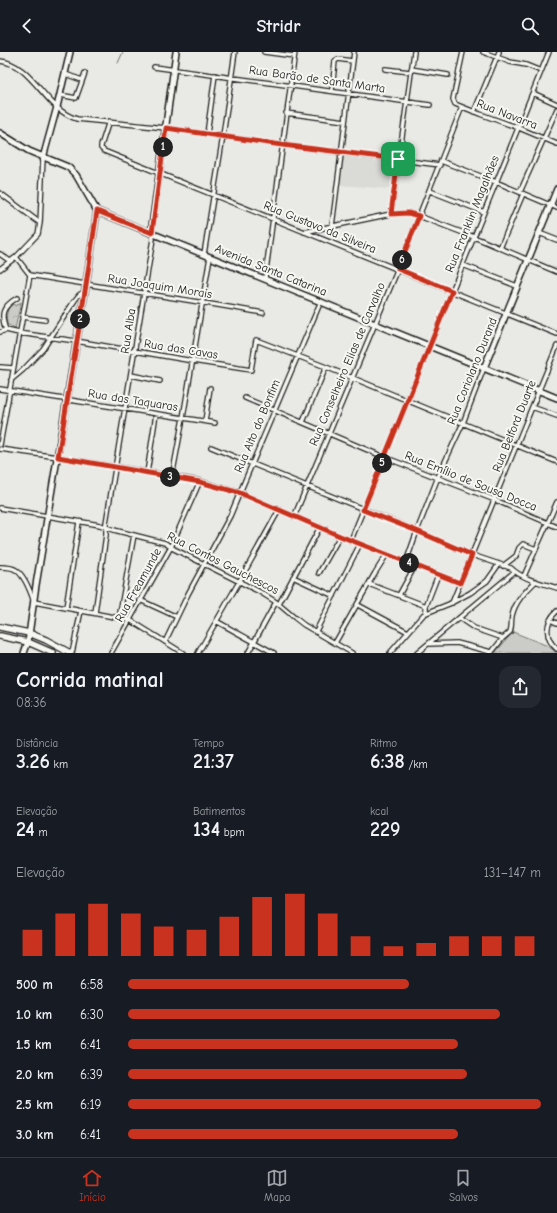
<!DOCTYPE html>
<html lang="pt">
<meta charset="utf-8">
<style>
:root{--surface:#171b24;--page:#242831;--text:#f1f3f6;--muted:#9ea1a6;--line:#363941;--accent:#c8321e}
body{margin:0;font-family:"Comic Neue",sans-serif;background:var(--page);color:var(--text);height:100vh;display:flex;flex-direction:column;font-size:15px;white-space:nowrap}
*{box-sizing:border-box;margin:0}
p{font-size:13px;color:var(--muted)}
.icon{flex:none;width:22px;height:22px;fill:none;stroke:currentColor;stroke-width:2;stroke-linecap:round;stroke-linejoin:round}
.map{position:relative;height:601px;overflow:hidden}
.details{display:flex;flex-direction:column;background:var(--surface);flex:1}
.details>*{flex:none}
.pin{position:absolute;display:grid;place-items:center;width:34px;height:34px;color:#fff;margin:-17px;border-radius:8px;box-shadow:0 2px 6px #0006}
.km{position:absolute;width:20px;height:20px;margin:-10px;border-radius:50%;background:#222;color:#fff;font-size:11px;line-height:20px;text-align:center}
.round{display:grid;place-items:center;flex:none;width:42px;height:42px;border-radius:12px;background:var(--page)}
.summary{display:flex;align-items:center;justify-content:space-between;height:68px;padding:0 16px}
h1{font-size:22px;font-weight:800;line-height:30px}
.stats{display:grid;grid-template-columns:repeat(3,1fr);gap:6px;height:68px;padding:4px 16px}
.stats div{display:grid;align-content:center}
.stats b{font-size:20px;font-weight:800}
.stats small{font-size:11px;font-weight:400}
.stats p{font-size:11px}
.chart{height:112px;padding:8px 16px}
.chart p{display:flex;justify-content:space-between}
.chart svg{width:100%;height:72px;margin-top:4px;stroke:var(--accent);stroke-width:6}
ul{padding:0 16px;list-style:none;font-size:13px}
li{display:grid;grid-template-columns:64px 48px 1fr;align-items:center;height:30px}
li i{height:10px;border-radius:5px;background:var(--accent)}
header{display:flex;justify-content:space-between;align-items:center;height:52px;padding:0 16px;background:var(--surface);font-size:18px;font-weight:800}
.tabs{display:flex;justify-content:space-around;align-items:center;height:56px;border-top:1px solid var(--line);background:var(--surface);font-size:11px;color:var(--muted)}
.tabs a{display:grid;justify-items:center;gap:2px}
.tabs .current{color:var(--accent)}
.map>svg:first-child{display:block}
.built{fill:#dadad6}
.forest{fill:url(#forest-crowns);stroke:#747472}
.pitch{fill:#cbcbc7;stroke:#747472}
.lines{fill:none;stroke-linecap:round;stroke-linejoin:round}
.stream{stroke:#6d6d6c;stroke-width:1}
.street-casing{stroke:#1c1c1c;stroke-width:6}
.secondary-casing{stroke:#1c1c1c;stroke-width:8}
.primary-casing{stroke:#1c1c1c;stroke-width:8}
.street{stroke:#f6f6f2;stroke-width:3.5}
.secondary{stroke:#f6f6f2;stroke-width:5}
.primary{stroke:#f6f6f2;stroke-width:5.5}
.route-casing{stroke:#fff;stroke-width:8}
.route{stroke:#c8321e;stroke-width:5}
.labels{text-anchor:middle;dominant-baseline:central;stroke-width:4;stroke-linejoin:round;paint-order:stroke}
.street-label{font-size:12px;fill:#1c1c1c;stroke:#f6f6f2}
</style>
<header><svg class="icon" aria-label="back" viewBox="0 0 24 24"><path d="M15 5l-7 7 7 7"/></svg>Stridr<svg class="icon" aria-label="search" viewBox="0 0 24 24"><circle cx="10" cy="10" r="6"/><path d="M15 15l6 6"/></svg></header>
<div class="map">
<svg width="557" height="601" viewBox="0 0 557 601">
<defs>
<pattern id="forest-crowns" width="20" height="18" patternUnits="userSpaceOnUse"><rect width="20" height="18" fill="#cbcbc7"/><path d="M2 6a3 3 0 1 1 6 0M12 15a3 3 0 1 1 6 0" fill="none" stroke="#aeaeaa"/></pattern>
</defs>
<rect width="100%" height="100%" fill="#e9e9e5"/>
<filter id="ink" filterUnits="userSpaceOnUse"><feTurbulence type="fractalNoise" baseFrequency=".025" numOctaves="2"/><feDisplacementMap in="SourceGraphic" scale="8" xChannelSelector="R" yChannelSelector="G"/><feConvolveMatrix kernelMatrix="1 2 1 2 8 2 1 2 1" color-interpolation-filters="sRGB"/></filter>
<g filter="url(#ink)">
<path class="built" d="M 343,104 L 393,111 L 390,137 L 340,133 Z"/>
<path class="forest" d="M 21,250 L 15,277 L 7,272 C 6,264 6,257 13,251 L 15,254 Z"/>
<path class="pitch" d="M 513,580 L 548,594 L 557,601 L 495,601 Z"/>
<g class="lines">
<path class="stream" d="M 118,11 L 123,0"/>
<defs>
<path id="street" d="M 264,0 L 294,4
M 463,0 L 453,47 L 455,52 L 480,62 L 519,76 L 557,92
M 483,0 L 510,10 L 526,13 L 541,19
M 0,9 C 33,12 45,58 77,67 L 166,76 L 282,93 L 440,113
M 154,15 L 430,53
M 385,17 L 410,20
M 411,17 L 448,23
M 65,22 L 82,28
M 332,38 L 335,9 L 338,7 L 352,9
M 533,41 L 557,52
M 60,43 L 76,46 L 85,21
M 474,60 L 499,0
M 286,61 L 345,69
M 109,69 L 101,94 L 101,96 L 104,99 C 255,160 406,220 557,282
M 207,82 L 215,23
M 441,109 L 496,130 L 557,156
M 430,139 L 484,160
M 520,140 L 557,57
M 0,141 L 40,171
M 391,162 L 414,0
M 332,174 L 354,0
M 304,180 L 391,162 L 409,161 L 419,164 L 474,185 L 557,220
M 539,181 L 557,188
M 500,196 L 523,142
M 0,202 L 10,209
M 204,202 L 223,84 L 235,0
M 463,213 L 517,234
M 0,217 L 16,205 L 38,182 L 40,171 L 43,106
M 30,223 C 107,236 186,247 263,261
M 265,226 L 295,0
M 22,265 L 45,268
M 6,278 C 0,262 2,255 17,246
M 0,280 L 6,278 L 19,281 L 76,289 L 193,309 L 251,318 L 256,288 L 326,315 L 557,410
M 0,315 L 13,316
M 131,323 L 160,329
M 11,328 L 23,318 L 43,297 L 75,248 L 79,243 L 84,240
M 0,337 L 215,371
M 245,346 L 384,405 L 495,448 L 557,475
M 532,355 L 557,364
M 205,369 L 210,336
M 303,370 L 326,315
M 0,393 L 30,223 L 16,205
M 211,395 L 417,479 L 472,503 L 511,516 C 522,527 542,531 557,536
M 0,397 L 58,405 L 200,429 L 240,441 L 340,484 L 460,531
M 147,421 L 156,362
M 172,425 L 183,366 L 210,205
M 0,456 L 100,473 L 114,478 L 165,491 L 174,497 L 260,540 L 276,550 L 295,566 L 304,573 L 352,601
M 294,465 L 398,217 L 462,55
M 351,488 L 549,0
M 406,510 L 417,479 L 438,425 L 463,371 L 484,316
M 503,514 L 516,504 L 519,496 L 523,492 L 536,497
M 0,515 C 5,515 12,515 16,518 C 24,523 31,541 34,550 L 130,568 L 183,601
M 319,521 L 340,484
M 524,524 L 557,450
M 293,525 L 334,544
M 369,532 L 426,554 L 426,561
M 399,543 L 415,514
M 140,548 L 177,565
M 452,551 L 557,294
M 279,552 L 320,475
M 358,553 L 408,580
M 426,554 L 438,523
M 66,556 L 79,470
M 557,559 C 545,570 544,587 557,597
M 95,561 L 106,483 L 106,471 L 153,187 L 152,181
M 119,566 L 134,483
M 459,566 L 474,576 L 503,586
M 550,568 L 557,571
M 216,569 L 274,601
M 316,579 L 360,492
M 165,590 L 188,542 L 230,464 L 321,249
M 335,591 L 375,521 L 387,502
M 428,592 L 457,591 L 491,600
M 72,601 L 81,559
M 111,601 L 171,495 L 200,429
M 198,601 L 239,530 L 279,458
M 248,601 L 276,550
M 390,601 L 424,562 L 449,552 L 470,541 L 487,529 L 499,512
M 417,601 L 514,520
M 491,601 L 503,586 L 510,580 C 512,575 511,569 512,564 C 515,549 526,539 536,529"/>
<path id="secondary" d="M 0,81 L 29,99 L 68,115 L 76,123 L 97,159 L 557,346
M 43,106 L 57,55 L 70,0
M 151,181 L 176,0
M 484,316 L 557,137
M 24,601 L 28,590 L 36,533 L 86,233 L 97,159"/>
<path id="primary" d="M 0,575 L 29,581 L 46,588 L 70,601
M 0,584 L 28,590 L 53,601"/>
</defs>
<use href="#street" class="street-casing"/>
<use href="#secondary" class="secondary-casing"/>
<use href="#primary" class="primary-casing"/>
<use href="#street" class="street"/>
<use href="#secondary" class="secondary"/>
<use href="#primary" class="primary"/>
</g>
</g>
<g class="lines" filter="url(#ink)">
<defs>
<path id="route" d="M 166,76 L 282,93 L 398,107 L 391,162 L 408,161 L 419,164 L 398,217 L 452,239 L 363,458 L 417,479 L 472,503 L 460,531 L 340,484 L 240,441 L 200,430 L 58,405 L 86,233 L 97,159 L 152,181 Z"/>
</defs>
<use href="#route" class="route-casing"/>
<use href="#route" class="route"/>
</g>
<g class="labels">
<g class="street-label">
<text transform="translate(317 27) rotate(8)">Rua Barão de Santa Marta</text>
<text transform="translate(507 62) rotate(21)">Rua Navarra</text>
<text transform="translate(472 162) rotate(-68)">Rua Franklin Magalhães</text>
<text transform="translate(320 175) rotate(22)">Rua Gustavo da Silveira</text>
<text transform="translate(271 218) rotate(22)">Avenida Santa Catarina</text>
<text transform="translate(160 234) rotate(9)">Rua Joaquim Morais</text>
<text transform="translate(128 279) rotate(-81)">Rua Alba</text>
<text transform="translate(181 297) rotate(9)">Rua das Cavas</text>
<text transform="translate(347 312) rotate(-67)">Rua Conselheiro Elias de Carvalho</text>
<text transform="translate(472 319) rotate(-68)">Rua Coriolano Durand</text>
<text transform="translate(133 348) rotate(9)">Rua das Taquaras</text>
<text transform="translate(257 374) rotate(-67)">Rua Alto do Bonfim</text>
<text transform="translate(514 374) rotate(-68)">Rua Belford Duarte</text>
<text transform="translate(471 429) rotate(22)">Rua Emílio de Sousa Docca</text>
<text transform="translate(223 511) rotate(27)">Rua Contos Gauchescos</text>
<text transform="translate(138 533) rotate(-61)">Rua Freamunde</text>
</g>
</g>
</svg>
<div class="pin" style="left:398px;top:107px;background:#1e9e55"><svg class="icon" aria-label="arrive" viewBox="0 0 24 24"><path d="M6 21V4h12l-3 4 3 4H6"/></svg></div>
<b class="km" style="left:163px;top:95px">1</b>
<b class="km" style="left:80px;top:267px">2</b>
<b class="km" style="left:170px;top:425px">3</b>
<b class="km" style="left:409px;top:511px">4</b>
<b class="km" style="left:382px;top:411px">5</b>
<b class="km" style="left:402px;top:208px">6</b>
</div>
<section class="details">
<div class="summary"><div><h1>Corrida matinal</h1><p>08:36</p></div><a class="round"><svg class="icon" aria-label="share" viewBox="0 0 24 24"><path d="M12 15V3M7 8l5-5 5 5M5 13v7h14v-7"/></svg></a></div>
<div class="stats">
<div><p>Distância</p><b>3.26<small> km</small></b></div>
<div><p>Tempo</p><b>21:37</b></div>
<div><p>Ritmo</p><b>6:38<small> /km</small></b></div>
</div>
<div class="stats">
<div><p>Elevação</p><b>24<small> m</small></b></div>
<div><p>Batimentos</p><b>134<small> bpm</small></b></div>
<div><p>kcal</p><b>229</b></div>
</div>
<div class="chart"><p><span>Elevação</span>131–147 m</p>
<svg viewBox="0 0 160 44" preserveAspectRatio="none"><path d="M5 44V28M15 44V18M25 44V12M35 44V18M45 44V26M55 44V28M65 44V20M75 44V8M85 44V6M95 44V18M105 44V32M115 44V38M125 44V36M135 44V32M145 44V32M155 44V32"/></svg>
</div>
<ul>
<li><b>500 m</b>6:58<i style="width:68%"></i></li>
<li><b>1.0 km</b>6:30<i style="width:90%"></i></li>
<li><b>1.5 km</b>6:41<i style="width:80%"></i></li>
<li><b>2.0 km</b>6:39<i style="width:82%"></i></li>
<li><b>2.5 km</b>6:19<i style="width:100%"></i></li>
<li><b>3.0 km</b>6:41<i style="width:80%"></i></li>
</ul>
</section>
<nav class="tabs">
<a class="current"><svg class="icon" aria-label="home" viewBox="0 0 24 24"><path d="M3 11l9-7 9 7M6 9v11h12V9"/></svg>Início</a>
<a><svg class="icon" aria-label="map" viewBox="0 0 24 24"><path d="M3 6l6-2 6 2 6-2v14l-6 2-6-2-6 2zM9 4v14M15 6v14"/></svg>Mapa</a>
<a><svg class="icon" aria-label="saved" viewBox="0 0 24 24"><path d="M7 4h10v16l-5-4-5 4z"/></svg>Salvos</a>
</nav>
